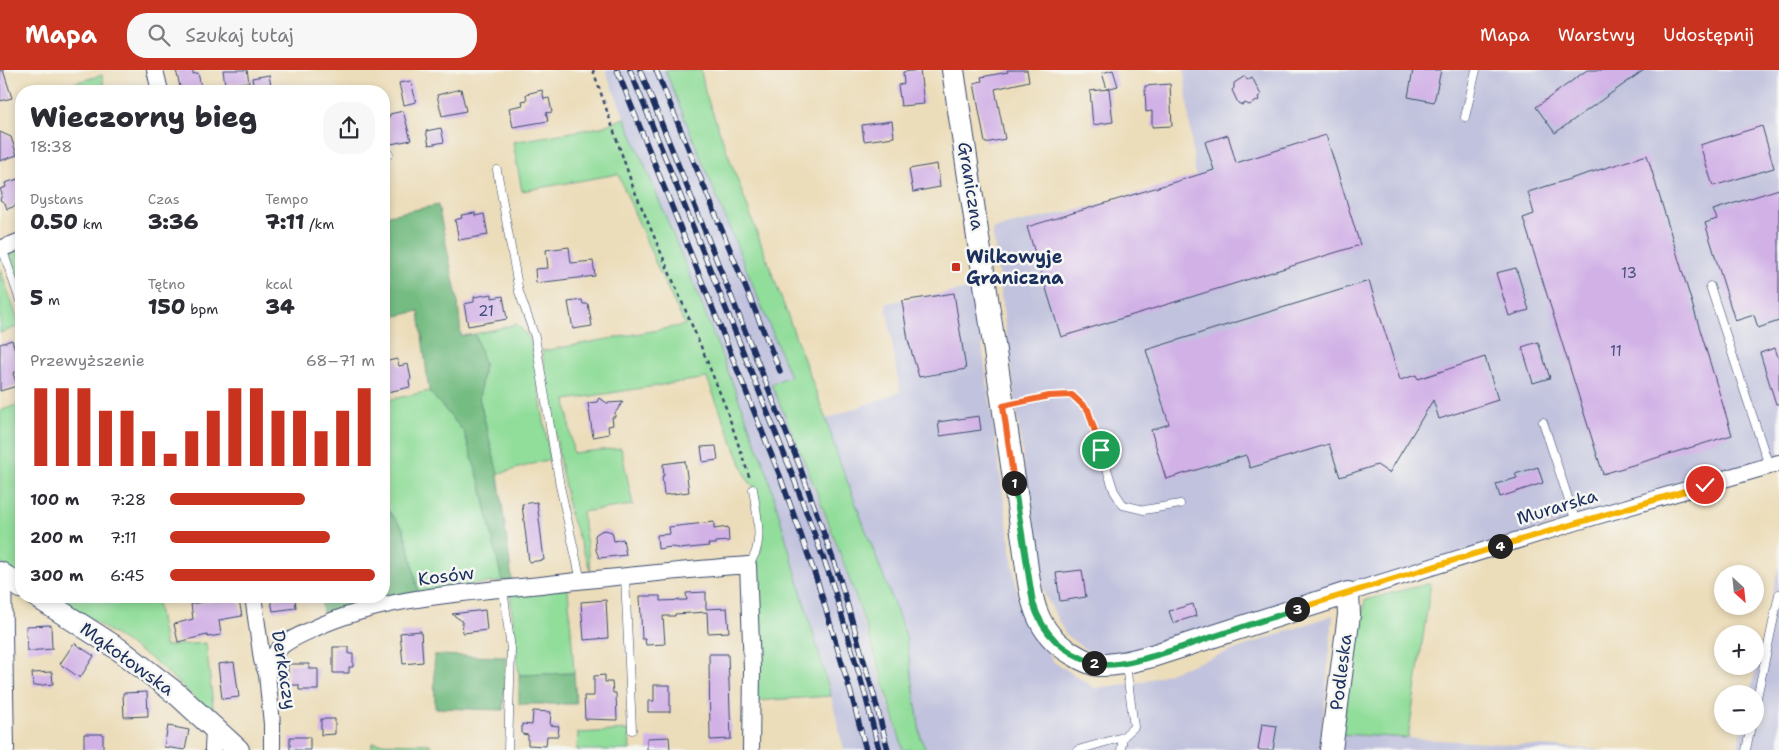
<!DOCTYPE html>
<html lang="pl">
<meta charset="utf-8">
<style>
:root{--surface:#fff;--page:#f7f7f7;--text:#2b2b33;--muted:#7c7c81;--accent:#c8321e}
body{margin:0;font-family:"Shantell Sans",sans-serif;background:var(--page);color:var(--text);height:100vh;display:flex;flex-direction:column;font-size:19px;white-space:nowrap}
*{box-sizing:border-box;margin:0}
p{font-size:16px;color:var(--muted)}
.icon{flex:none;width:28px;height:28px;fill:none;stroke:currentColor;stroke-width:2;stroke-linecap:round;stroke-linejoin:round}
.map{position:relative;flex:1;overflow:hidden}
.drawer{position:absolute;left:15px;top:15px;width:375px;height:518px;display:flex;flex-direction:column;background:var(--surface);border-radius:20px;box-shadow:0 2px 8px #0003}
.drawer>*{flex:none}
.needle{width:32px;rotate:153deg}
.fabs{position:absolute;left:1714px;top:495px;display:grid;gap:10px}
.fabs a{display:grid;place-items:center;width:50px;height:50px;border-radius:50%;background:var(--surface);box-shadow:0 2px 8px #0003;font-size:25px}
.pin{position:absolute;display:grid;place-items:center;width:42px;height:42px;color:#fff;margin:-21px;border:2px solid #fff;border-radius:50%;box-shadow:0 1px 5px #0007}
.km{position:absolute;width:25px;height:25px;margin:-12px;border-radius:50%;background:#222;color:#fff;font-size:14px;line-height:25px;text-align:center}
.round{display:grid;place-items:center;flex:none;width:52px;height:52px;border-radius:20px;background:var(--page)}
.overview{display:flex;align-items:center;justify-content:space-between;height:85px;padding:0 15px}
h1{font-size:28px;font-weight:800;line-height:38px}
.figures{display:grid;grid-template-columns:repeat(3,1fr);gap:8px;height:85px;padding:5px 15px}
.figures div{display:grid;align-content:center}
.figures b{font-size:21px;font-weight:800}
.figures small{font-size:14px;font-weight:400}
.figures p{font-size:14px}
.chart{height:140px;padding:10px 15px}
.chart p{display:flex;justify-content:space-between}
.chart svg{width:100%;height:90px;margin-top:5px;stroke:var(--accent);stroke-width:6}
ul{padding:0 15px;list-style:none;font-size:16px}
li{display:grid;grid-template-columns:80px 60px 1fr;align-items:center;height:38px}
li i{height:12px;border-radius:6px;background:var(--accent)}
header{display:flex;align-items:center;gap:30px;box-sizing:border-box;height:70px;padding:0 25px;background:var(--accent);color:#fff}
header strong{font-size:24px}
nav{display:flex;gap:28px;margin-inline-start:auto;font-size:18px}
.search{width:350px;height:45px;background:var(--page);display:flex;align-items:center;gap:12px;box-sizing:border-box;padding:0 18px;border-radius:20px;color:var(--muted);font-size:19px}
.map>svg:first-child{display:block}
.industrial{fill:#c1c2dd}
.green{fill:#91dd9a;stroke:#56867c}
.forest{fill:#74bc82;stroke:#487670}
.building{fill:#d1b1e6}
.lines{fill:none;stroke-linecap:round;stroke-linejoin:round}
.lane-casing{stroke:#3a496c;stroke-width:9}
.street-casing{stroke:#3a496c;stroke-width:18}
.secondary-casing{stroke:#3a496c;stroke-width:24}
.path{stroke:#3a496c;stroke-width:2.5;stroke-dasharray:4 4;stroke-linecap:butt}
.lane{stroke:#fff;stroke-width:8}
.street{stroke:#fff;stroke-width:16}
.secondary{stroke:#fff;stroke-width:22}
.rail-casing{stroke:#1b2f5e;stroke-width:5.5}
.rail{stroke:#f6f6f2;stroke-width:4;stroke-dasharray:11;stroke-linecap:butt}
.split-1-casing{stroke:#fff;stroke-width:10}
.split-2-casing{stroke:#fff;stroke-width:10}
.split-3-casing{stroke:#fff;stroke-width:10}
.split-4-casing{stroke:#fff;stroke-width:10}
.split-5-casing{stroke:#fff;stroke-width:10}
.split-1{stroke:#f0652b;stroke-width:6}
.split-2{stroke:#22a559;stroke-width:6}
.split-3{stroke:#22a559;stroke-width:6}
.split-4{stroke:#f5b400;stroke-width:6}
.split-5{stroke:#f5b400;stroke-width:6}
.poi-dot{fill:#c8321e;stroke:#f6f6f2;stroke-width:2}
.labels{text-anchor:middle;dominant-baseline:central;stroke-width:5;stroke-linejoin:round;paint-order:stroke}
.number-label{font-size:15px;fill:#485080}
.street-label{font-size:18px;fill:#1b2f5e;stroke:#f6f6f2}
.poi-label{font-size:18px;font-weight:bold;fill:#1b2f5e;stroke:#f6f6f2;text-anchor:start}
</style>
<header>
<strong>Mapa</strong>
<div class="search"><svg class="icon" aria-label="search" viewBox="0 0 24 24"><circle cx="10" cy="10" r="6"/><path d="M15 15l6 6"/></svg>Szukaj tutaj</div>
<nav><a>Mapa</a><a>Warstwy</a><a>Udostępnij</a></nav>
</header>
<div class="map">
<svg width="1779" height="680" viewBox="0 0 1779 680">
<rect width="100%" height="100%" fill="#f6f6f2"/>
<filter id="ink" filterUnits="userSpaceOnUse"><feTurbulence type="fractalNoise" baseFrequency=".02" numOctaves="2"/><feDisplacementMap in="SourceGraphic" scale="10" xChannelSelector="R" yChannelSelector="G"/><feConvolveMatrix kernelMatrix="1 2 1 2 8 2 1 2 1" color-interpolation-filters="sRGB"/></filter>
<filter id="wash" filterUnits="userSpaceOnUse"><feTurbulence type="fractalNoise" baseFrequency=".0096" numOctaves="4" result="noise"/><feDisplacementMap in="SourceGraphic" scale="20" xChannelSelector="R" yChannelSelector="G"/><feGaussianBlur stdDeviation="1.12" result="paint"/><feColorMatrix in="noise" values="0 0 0 0 0 0 0 0 0 0 0 0 0 0 0 0 0 1.4 0 .05"/><feComposite in="paint" operator="in"/></filter>
<g filter="url(#wash)">
<rect width="100%" height="100%" fill="#ecddba"/>
<path class="industrial" d="M 605,0 L 665,0 L 790,306 L 772,314 L 792,361 L 851,514 L 903,680 L 844,680 L 826,605 L 791,488 L 766,399 L 696,220 Z
M 1184,0 L 1779,0 L 1779,386 L 1144,581 L 1094,586 L 1066,565 L 1045,525 L 1036,484 L 992,159 L 1196,113 Z
M 974,218 L 1019,537 L 1054,592 L 1095,618 L 1143,612 L 1333,545 L 1320,680 L 926,680 L 921,669 L 826,349 L 900,322 L 886,233 Z
M 1779,494 L 1779,680 L 1737,680 L 1742,656 L 1755,656 L 1755,624 L 1750,624 Z
M 1340,664 L 1607,680 L 1338,680 Z"/>
<path class="green" d="M 665,0 L 701,0 L 705,22 L 826,349 L 838,387 L 906,566 L 921,669 L 926,680 L 903,680 C 870,557 823,430 771,314 L 790,306 Z
M 102,5 L 105,21 L 61,21 L 60,17 Z
M 625,48 L 696,220 L 766,399 L 831,626 L 755,631 L 752,496 L 761,480 L 761,455 L 756,420 L 747,409 L 707,308 L 566,330 L 573,383 L 621,378 L 633,435 L 582,442 L 591,502 L 570,444 L 560,392 L 542,281 L 685,255 L 659,201 L 618,104 L 522,121 L 513,72 L 601,57 Z
M 21,179 L 21,223 L 9,183 Z
M 0,199 L 20,256 L 0,263 Z
M 517,254 L 531,270 L 550,389 L 498,404 L 479,328 L 484,294 L 475,264 Z
M 429,321 L 464,362 L 481,416 L 502,511 L 418,522 L 410,482 L 403,458 L 384,436 L 384,331 Z
M 21,333 L 21,508 L 0,492 L 0,341 Z
M 1431,513 L 1408,668 L 1340,664 L 1365,530 Z
M 568,518 L 574,603 L 519,605 L 510,524 Z
M 53,526 L 156,526 L 165,576 L 206,573 L 214,645 L 153,590 L 89,548 Z
M 629,660 L 630,680 L 577,680 L 578,663 Z
M 372,673 L 430,674 L 430,680 L 372,680 Z"/>
<path class="forest" d="M 438,135 L 458,232 L 461,266 L 475,264 L 484,294 L 479,328 L 498,404 L 512,510 L 502,511 L 481,416 L 464,362 L 429,321 L 419,241 L 384,249 L 384,146 Z
M 384,436 L 403,458 L 410,482 L 418,522 L 324,546 L 320,526 L 384,526 Z
M 434,585 L 506,587 L 503,640 L 435,638 Z
M 574,603 L 576,634 L 519,634 L 519,605 Z"/>
<g id="blocks">
<path class="building" d="M 0,0 L 3,0 L 12,28 L 0,31 Z
M 176,0 L 193,0 L 193,4 L 198,3 L 202,21 L 181,21 Z
M 223,0 L 247,0 L 249,12 L 225,15 Z
M 920,0 L 924,34 L 901,36 L 898,15 L 904,14 L 903,2 Z
M 1007,0 L 1027,0 L 1029,11 L 995,19 L 1005,69 L 985,73 L 974,13 L 982,11 L 981,7 L 1008,2 Z
M 1113,0 L 1118,16 L 1107,19 L 1102,3 Z
M 1413,0 L 1441,0 L 1434,32 L 1408,27 Z
M 1587,0 L 1644,0 L 1555,63 L 1536,37 Z
M 269,5 L 272,21 L 254,21 L 252,8 Z
M 1245,6 L 1247,10 L 1252,7 L 1261,25 L 1258,27 L 1259,30 L 1249,35 L 1245,33 L 1242,35 L 1238,33 L 1232,20 L 1234,18 L 1234,13 Z
M 411,11 L 416,32 L 404,35 L 399,13 Z
M 1170,14 L 1172,56 L 1152,57 L 1152,41 L 1146,42 L 1145,16 Z
M 461,19 L 466,41 L 442,46 L 437,25 Z
M 1109,19 L 1113,52 L 1093,55 L 1090,21 Z
M 542,20 L 544,29 L 549,28 L 552,42 L 546,43 L 548,51 L 513,57 L 509,38 L 523,35 L 522,31 L 527,30 L 526,24 Z
M 403,41 L 411,70 L 391,74 L 388,47 L 390,46 L 390,44 Z
M 892,51 L 894,67 L 864,71 L 862,55 Z
M 1762,56 L 1774,98 L 1713,116 L 1700,75 Z
M 441,58 L 444,72 L 429,75 L 426,61 Z
M 0,62 L 11,67 L 17,85 L 0,91 Z
M 1228,65 L 1236,93 L 1326,65 L 1360,175 L 1061,267 L 1027,157 L 1214,100 L 1205,72 Z
M 1647,85 L 1732,365 L 1603,404 L 1523,148 L 1534,144 L 1528,122 Z
M 937,94 L 940,117 L 913,122 L 909,99 Z
M 18,109 L 21,120 L 21,134 L 7,139 L 5,133 L 0,130 L 2,124 L 0,119 L 6,117 L 5,113 Z
M 1779,119 L 1779,251 L 1758,258 L 1754,245 L 1735,251 L 1705,153 L 1717,149 L 1713,140 Z
M 475,143 L 475,146 L 484,144 L 488,165 L 459,170 L 455,150 L 462,148 L 461,145 Z
M 569,177 L 571,193 L 593,191 L 595,206 L 536,213 L 535,199 L 548,198 L 546,180 Z
M 1516,198 L 1529,240 L 1509,246 L 1496,203 Z
M 1369,211 L 1400,310 L 1416,305 L 1418,309 L 1485,287 L 1498,330 L 1439,349 L 1433,330 L 1389,403 L 1377,395 L 1340,407 L 1329,374 L 1250,398 L 1246,385 L 1166,409 L 1151,360 L 1169,354 L 1146,280 Z
M 954,223 L 966,299 L 919,307 L 908,270 L 902,231 Z
M 492,224 L 492,228 L 503,226 L 507,249 L 468,256 L 464,234 L 474,232 L 474,227 Z
M 582,230 L 583,234 L 588,234 L 592,256 L 573,259 L 568,232 Z
M 12,270 L 21,300 L 13,303 L 17,316 L 0,321 L 0,274 Z
M 1538,272 L 1550,308 L 1533,313 L 1522,277 Z
M 1775,278 L 1779,290 L 1779,334 L 1776,334 L 1760,283 Z
M 397,289 L 399,296 L 408,294 L 411,309 L 409,310 L 410,317 L 388,322 L 384,301 L 384,292 Z
M 599,328 L 607,333 L 623,332 L 615,343 L 615,347 L 612,347 L 613,355 L 608,356 L 609,364 L 593,367 L 588,333 L 597,332 Z
M 979,346 L 981,360 L 940,366 L 938,352 Z
M 716,376 L 718,390 L 703,392 L 701,377 Z
M 685,391 L 689,422 L 664,425 L 662,406 L 664,406 L 663,394 Z
M 1538,397 L 1543,413 L 1500,427 L 1496,414 L 1517,408 L 1515,404 Z
M 537,432 L 544,490 L 529,492 L 522,434 Z
M 714,452 L 714,459 L 728,457 L 729,471 L 716,472 L 716,474 L 708,474 L 709,476 L 679,479 L 679,478 L 671,477 L 658,479 L 657,465 L 670,464 L 669,457 Z
M 605,460 L 612,462 L 614,471 L 623,469 L 626,485 L 599,488 L 596,480 L 595,465 L 601,461 Z
M 1082,500 L 1086,527 L 1060,531 L 1056,503 Z
M 706,522 L 706,539 L 727,538 L 729,562 L 708,563 L 707,542 L 675,544 L 675,546 L 663,546 L 665,574 L 646,575 L 645,569 L 642,569 L 640,526 L 660,526 L 660,531 L 687,530 L 686,523 Z
M 238,526 L 242,546 L 219,550 L 221,565 L 208,567 L 207,565 L 178,572 L 174,554 L 193,549 L 191,534 Z
M 276,526 L 295,526 L 296,538 L 273,541 L 271,530 L 277,529 Z
M 606,530 L 608,568 L 584,570 L 581,532 Z
M 1193,534 L 1196,546 L 1173,553 L 1169,541 Z
M 485,540 L 487,560 L 463,563 L 462,551 L 452,544 Z
M 51,555 L 52,579 L 27,581 L 26,556 Z
M 421,561 L 423,592 L 403,594 L 400,563 Z
M 74,573 L 94,586 L 80,608 L 60,594 Z
M 333,577 L 349,577 L 349,584 L 353,584 L 353,597 L 349,597 L 349,603 L 333,603 Z
M 709,584 L 728,584 L 731,669 L 710,670 Z
M 234,592 L 239,627 L 222,629 L 218,594 Z
M 288,594 L 309,594 L 309,599 L 318,599 L 318,620 L 299,620 L 299,615 L 288,615 Z
M 52,602 L 53,614 L 33,616 L 32,603 Z
M 605,605 L 605,612 L 612,612 L 613,623 L 616,623 L 617,650 L 585,649 L 584,626 L 594,626 L 594,606 Z
M 654,615 L 670,615 L 670,642 L 648,642 L 648,631 L 654,631 Z
M 147,622 L 148,646 L 124,647 L 123,623 Z
M 533,641 L 551,642 L 550,655 L 559,656 L 558,666 L 547,666 L 546,676 L 528,675 L 528,665 L 522,664 L 522,654 L 532,655 Z
M 321,649 L 335,649 L 335,664 L 321,665 Z
M 1262,654 L 1277,656 L 1273,680 L 1258,680 Z
M 168,656 L 189,660 L 185,680 L 164,677 Z
M 84,664 L 103,664 L 103,680 L 84,680 Z
M 290,667 L 310,667 L 310,680 L 290,680 Z
M 669,667 L 670,680 L 647,680 L 647,668 Z"/>
</g>
</g>
<g filter="url(#ink)">
<use href="#blocks" fill-opacity="0" stroke="#3a496c" stroke-width="1"/>
<g class="lines">
<defs>
<path id="lane" d="M 1465,47 L 1476,0
M 384,85 L 389,84
M 497,100 L 519,222 L 535,267 L 560,416 L 581,511
M 2,178 L 21,234
M 1710,216 L 1769,396
M 1005,336 L 1049,326 L 1072,325 L 1088,340 L 1114,421 L 1123,435 L 1144,440 L 1180,434
M 1543,352 L 1576,452
M 748,495 C 766,476 756,442 753,419
M 625,506 L 632,660
M 503,519 L 511,579 L 508,680
M 1755,637 L 1779,524
M 1078,680 L 1123,667 L 1134,657 L 1126,595
M 1121,680 L 1123,667
M 1746,680 L 1751,656"/>
<path id="street" d="M 155,0 L 160,21
M 0,179 L 21,171
M 3,505 L 6,680
M 1348,523 L 1576,452 L 1779,393
M 253,526 L 262,590 L 267,604 L 272,654 L 272,680
M 267,604 C 270,594 274,582 283,575 C 292,568 303,564 313,559 C 386,525 470,523 549,514 C 616,507 682,500 748,495 L 752,599 L 751,680
M 213,680 L 214,657"/>
<path id="secondary" d="M 953,0 L 1023,469 C 1030,513 1028,558 1071,583 C 1079,588 1090,594 1099,595 C 1117,596 1136,590 1152,586 L 1348,523 L 1349,545 L 1331,680
M 0,503 L 21,517
M 36,526 L 120,580 L 178,625 L 238,680"/>
</defs>
<use href="#lane" class="lane-casing"/>
<use href="#street" class="street-casing"/>
<use href="#secondary" class="secondary-casing"/>
<path class="path" d="M 593,0 L 633,117 L 705,286 L 726,338 L 750,409"/>
<use href="#lane" class="lane"/>
<use href="#street" class="street"/>
<use href="#secondary" class="secondary"/>
<defs>
<path id="rail" d="M 617,0 L 780,406 L 818,513 L 852,627 L 866,680
M 630,0 L 791,401 L 831,509 L 865,624 L 879,680
M 640,0 L 800,397 L 839,506 L 873,622 L 888,680
M 656,0 L 780,301"/>
</defs>
<use href="#rail" class="rail-casing"/>
<use href="#rail" class="rail"/>
</g>
</g>
<g class="lines" filter="url(#ink)">
<defs>
<path id="split-1" d="M 1014,413 L 1003,336 L 1049,326 L 1072,325 L 1088,340 L 1101,380"/>
<path id="split-2" d="M 1014,413 L 1033,533 C 1043,565 1063,582 1094,593"/>
<path id="split-3" d="M 1094,593 C 1116,602 1185,576 1209,568 C 1239,558 1268,549 1297,539"/>
<path id="split-4" d="M 1297,539 L 1500,476"/>
<path id="split-5" d="M 1500,476 L 1705,415"/>
</defs>
<use href="#split-1" class="split-1-casing"/>
<use href="#split-2" class="split-2-casing"/>
<use href="#split-3" class="split-3-casing"/>
<use href="#split-4" class="split-4-casing"/>
<use href="#split-5" class="split-5-casing"/>
<use href="#split-1" class="split-1"/>
<use href="#split-2" class="split-2"/>
<use href="#split-3" class="split-3"/>
<use href="#split-4" class="split-4"/>
<use href="#split-5" class="split-5"/>
</g>
<rect class="poi-dot" x="951" y="192" width="10" height="10" rx="2.5"/>
<g class="labels">
<g class="number-label">
<text x="1629" y="203">13</text>
<text x="486" y="241">21</text>
<text x="1616" y="281">11</text>
</g>
<g class="street-label">
<text transform="translate(971 116) rotate(81)">Graniczna</text>
<text transform="translate(1557 437) rotate(-17)">Murarska</text>
<text transform="translate(446 506) rotate(-7)">Kosów</text>
<text transform="translate(127 589) rotate(36)">Mąkołowska</text>
<text transform="translate(284 600) rotate(81)">Derkaczy</text>
<text transform="translate(1341 602) rotate(-83)">Podleska</text>
</g>
<g class="poi-label">
<text x="966" y="187">Wilkowyje<tspan x="966" dy="21">Graniczna</tspan></text>
</g>
</g>
</svg>
<div class="fabs">
<a><svg class="needle" viewBox="-14 -14 28 28"><path d="M0-13l5 13h-10z" fill="#e53935"/><path d="M0 13l5-13h-10z" fill="#7c7c81"/></svg></a>
<a>+</a>
<a>−</a>
</div>
<div class="pin" style="left:1101px;top:380px;background:#1e9e55"><svg class="icon" aria-label="arrive" viewBox="0 0 24 24"><path d="M6 21V4h12l-3 4 3 4H6"/></svg></div>
<div class="pin" style="left:1705px;top:415px;background:#d93025"><svg class="icon" aria-label="check" viewBox="0 0 24 24"><path d="M5 12l5 5 9-10"/></svg></div>
<b class="km" style="left:1014px;top:413px">1</b>
<b class="km" style="left:1094px;top:593px">2</b>
<b class="km" style="left:1297px;top:539px">3</b>
<b class="km" style="left:1500px;top:476px">4</b>
<section class="drawer">
<div class="overview"><div><h1>Wieczorny bieg</h1><p>18:38</p></div><a class="round"><svg class="icon" aria-label="share" viewBox="0 0 24 24"><path d="M12 15V3M7 8l5-5 5 5M5 13v7h14v-7"/></svg></a></div>
<div class="figures">
<div><p>Dystans</p><b>0.50<small> km</small></b></div>
<div><p>Czas</p><b>3:36</b></div>
<div><p>Tempo</p><b>7:11<small> /km</small></b></div>
</div>
<div class="figures">
<div><b>5<small> m</small></b></div>
<div><p>Tętno</p><b>150<small> bpm</small></b></div>
<div><p>kcal</p><b>34</b></div>
</div>
<div class="chart"><p><span>Przewyższenie</span>68–71 m</p>
<svg viewBox="0 0 160 44" preserveAspectRatio="none"><path d="M5 44V6M15 44V6M25 44V6M35 44V17M45 44V17M55 44V27M65 44V38M75 44V27M85 44V17M95 44V6M105 44V6M115 44V17M125 44V17M135 44V27M145 44V17M155 44V6"/></svg>
</div>
<ul>
<li><b>100 m</b>7:28<i style="width:66%"></i></li>
<li><b>200 m</b>7:11<i style="width:78%"></i></li>
<li><b>300 m</b>6:45<i style="width:100%"></i></li>
</ul>
</section>
</div>
